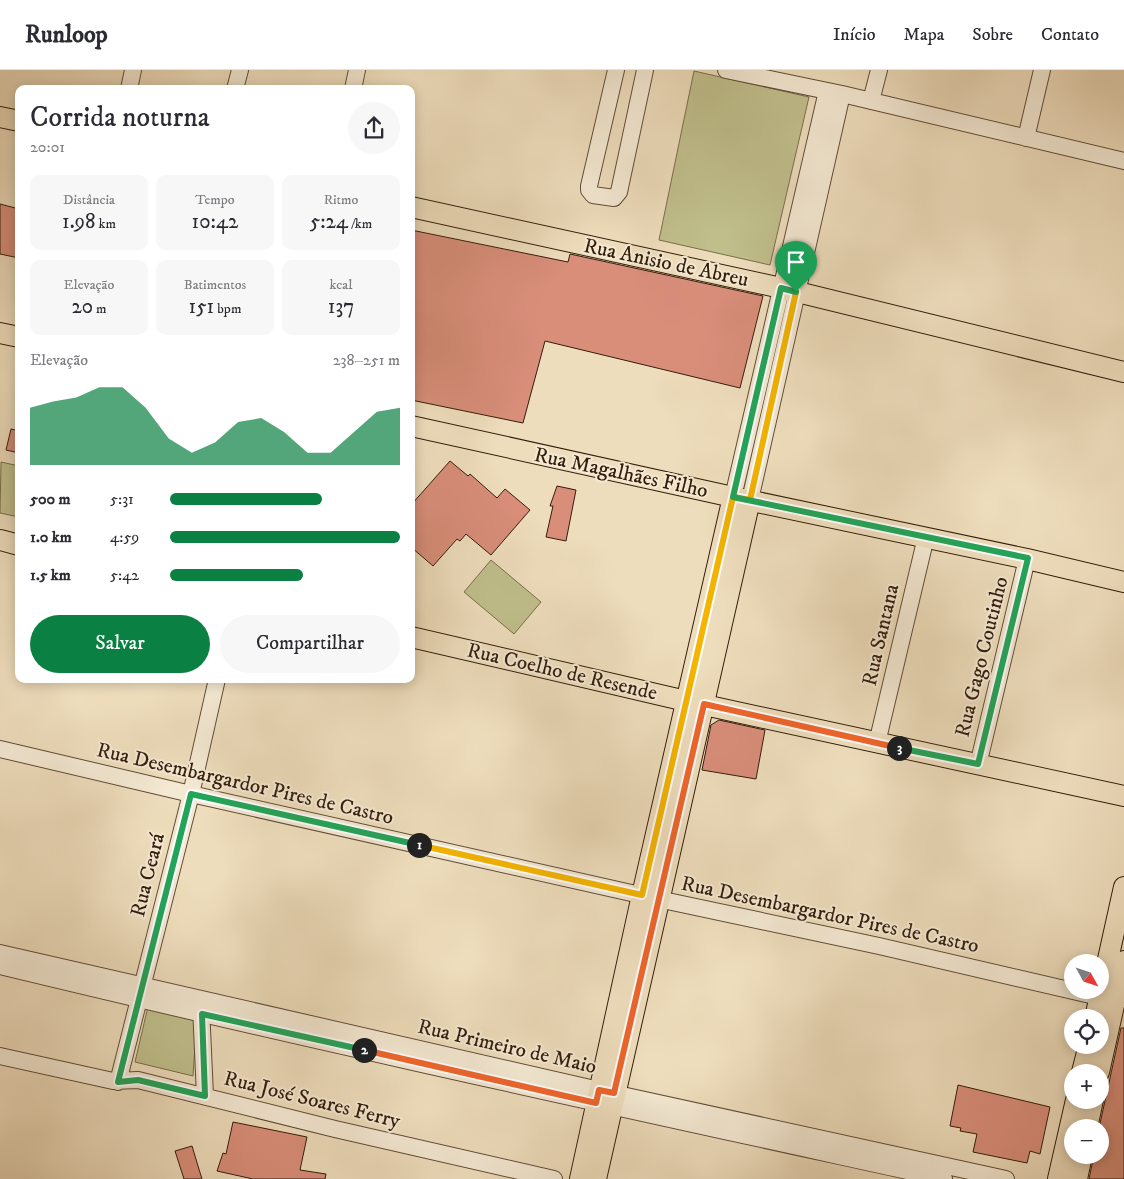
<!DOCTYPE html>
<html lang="pt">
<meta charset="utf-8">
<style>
:root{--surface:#fff;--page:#f7f7f7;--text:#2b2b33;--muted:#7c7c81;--line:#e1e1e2;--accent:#0b8043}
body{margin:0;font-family:"IM FELL DW Pica",serif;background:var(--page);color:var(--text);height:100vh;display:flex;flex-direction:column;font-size:19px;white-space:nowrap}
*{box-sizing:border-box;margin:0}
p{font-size:16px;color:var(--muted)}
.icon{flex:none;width:28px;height:28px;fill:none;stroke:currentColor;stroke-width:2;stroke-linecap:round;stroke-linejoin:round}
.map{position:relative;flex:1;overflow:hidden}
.side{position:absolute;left:15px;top:15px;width:400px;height:598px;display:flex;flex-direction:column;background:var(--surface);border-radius:10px;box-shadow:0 2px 12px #0003}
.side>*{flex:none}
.needle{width:32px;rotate:130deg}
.fabs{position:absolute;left:1064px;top:884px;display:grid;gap:10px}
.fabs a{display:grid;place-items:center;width:45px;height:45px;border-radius:50%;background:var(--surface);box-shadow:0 2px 12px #0003;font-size:25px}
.pin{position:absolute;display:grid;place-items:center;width:42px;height:42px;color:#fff;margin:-51px -21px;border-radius:50% 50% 50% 0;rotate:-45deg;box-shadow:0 0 5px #0007}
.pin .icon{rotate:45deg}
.km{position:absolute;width:25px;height:25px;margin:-12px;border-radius:50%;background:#222;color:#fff;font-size:14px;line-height:25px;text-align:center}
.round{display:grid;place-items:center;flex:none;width:52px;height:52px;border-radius:26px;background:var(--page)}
.head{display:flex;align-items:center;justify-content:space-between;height:85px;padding:0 15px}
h1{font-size:28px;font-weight:600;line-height:38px}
.figures{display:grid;grid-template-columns:repeat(3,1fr);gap:8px;height:85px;padding:5px 15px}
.figures div{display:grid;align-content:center;border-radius:10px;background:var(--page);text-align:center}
.figures b{font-size:21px;font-weight:600}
.figures small{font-size:14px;font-weight:400}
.figures p{font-size:14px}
.chart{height:140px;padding:10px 15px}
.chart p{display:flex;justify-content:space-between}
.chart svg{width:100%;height:90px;margin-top:5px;fill:var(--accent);opacity:.7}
.button{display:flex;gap:10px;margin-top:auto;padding:10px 15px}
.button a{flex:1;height:58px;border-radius:30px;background:var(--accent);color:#fff;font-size:20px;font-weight:600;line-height:58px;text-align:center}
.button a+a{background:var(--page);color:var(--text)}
ul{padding:0 15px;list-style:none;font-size:16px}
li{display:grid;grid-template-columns:80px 60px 1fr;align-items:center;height:38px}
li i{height:12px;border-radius:6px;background:var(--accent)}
header{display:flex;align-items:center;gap:30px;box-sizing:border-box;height:70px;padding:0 25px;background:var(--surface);border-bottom:1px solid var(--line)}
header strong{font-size:24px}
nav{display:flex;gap:28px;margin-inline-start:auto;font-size:18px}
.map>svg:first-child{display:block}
.green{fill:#c0bf8c;stroke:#7a6e4c}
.building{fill:#d98e7a;stroke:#341d0c}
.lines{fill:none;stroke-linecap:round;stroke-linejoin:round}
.minor-casing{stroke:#624d38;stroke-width:18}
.major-casing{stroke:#341d0c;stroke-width:22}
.minor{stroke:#f4e9d3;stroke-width:16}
.major{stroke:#eeddbc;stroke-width:20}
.split-1-casing{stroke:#fff;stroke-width:10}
.split-2-casing{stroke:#fff;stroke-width:10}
.split-3-casing{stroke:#fff;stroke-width:10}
.split-4-casing{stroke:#fff;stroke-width:10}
.split-1{stroke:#f5b400;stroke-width:6}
.split-2{stroke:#22a559;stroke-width:6}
.split-3{stroke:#f0652b;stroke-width:6}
.split-4{stroke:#22a559;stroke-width:6}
.labels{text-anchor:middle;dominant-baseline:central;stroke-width:4;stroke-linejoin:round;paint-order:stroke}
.street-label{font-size:21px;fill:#341d0c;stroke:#f4e9d3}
</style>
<header>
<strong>Runloop</strong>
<nav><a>Início</a><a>Mapa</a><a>Sobre</a><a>Contato</a></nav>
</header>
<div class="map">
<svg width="1124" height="1109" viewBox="0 0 1124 1109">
<rect width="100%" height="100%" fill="#eeddbc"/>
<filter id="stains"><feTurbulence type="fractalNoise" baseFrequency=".004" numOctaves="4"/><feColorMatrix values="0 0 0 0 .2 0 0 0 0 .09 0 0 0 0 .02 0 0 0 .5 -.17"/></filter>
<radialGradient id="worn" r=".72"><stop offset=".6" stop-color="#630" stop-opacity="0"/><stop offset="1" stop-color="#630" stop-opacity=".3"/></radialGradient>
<path class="green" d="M 694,1 L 809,27 L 770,195 L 659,170 Z
M 1,392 L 19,396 L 19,447 L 0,443 Z
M 491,490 L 541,532 L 514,564 L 464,522 Z
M 149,932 L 197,945 L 193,1006 L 135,992 Z"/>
<path class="building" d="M 0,134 L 19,139 L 19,188 L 0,184 Z
M 411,160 L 568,192 L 570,184 L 763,226 L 740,318 L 545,271 L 523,353 L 411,330 Z
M 11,359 L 19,361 L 19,383 L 6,380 Z
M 450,391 L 468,406 L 470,404 L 497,428 L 505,419 L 530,440 L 491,485 L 466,464 L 460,471 L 457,469 L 433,496 L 411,477 L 411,435 Z
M 557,416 L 576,420 L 566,471 L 546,467 L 553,436 L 550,436 Z
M 719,650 L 765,660 L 756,709 L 702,700 L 711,655 Z
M 1121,958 L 1124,958 L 1124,1109 L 1089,1109 L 1094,1085 L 1100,1085 L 1099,1058 Z
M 958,1015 L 1050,1037 L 1040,1084 L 1030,1081 L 1027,1093 L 973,1082 L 977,1064 L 960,1061 L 961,1058 L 950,1056 Z
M 233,1052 L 307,1067 L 300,1100 L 326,1104 L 325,1109 L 253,1109 L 217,1101 L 223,1083 L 226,1084 Z
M 192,1076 L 198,1096 L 202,1109 L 184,1109 L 175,1081 Z"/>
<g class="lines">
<defs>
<path id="minor" d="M 616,0 L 589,116 L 589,120 L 593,125 L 614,128 L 619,122 L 645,0
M 726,0 L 842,24 L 1124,91
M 129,19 L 133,0
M 235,19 L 240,0
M 353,19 L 357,0
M 871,31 L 879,0
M 1026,68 L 1042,0
M 733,427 L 827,21
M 750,430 L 842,24
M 877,673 L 926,467
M 0,679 L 191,724 L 658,829 L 879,876 L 1112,930
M 978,695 L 1027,489
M 0,883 L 599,1020 L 1006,1109
M 0,896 C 314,972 629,1040 944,1109
M 201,936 L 205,1026
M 0,986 L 113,1011 L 138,1010 L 335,1059 L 554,1109
M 118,1012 L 191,724 L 217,609"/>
<path id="major" d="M 0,47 L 19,51
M 411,137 L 781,218 L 1124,302
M 0,263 L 19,267
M 411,356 L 733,427 L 1027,489 L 1124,512
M 0,470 L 19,475
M 411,567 L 686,631 L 1124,726
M 1095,948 L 1124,817
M 1082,1002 L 1089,975
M 1099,1002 L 1124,891
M 1087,1058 L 1093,1030
M 580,1109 L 642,825 L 733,427
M 596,1109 L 750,430
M 1058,1109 L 1076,1030
M 1077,1109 L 1082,1085"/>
</defs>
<use href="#minor" class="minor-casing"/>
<use href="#major" class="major-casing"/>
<use href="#minor" class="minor"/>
<use href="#major" class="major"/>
</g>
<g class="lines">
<defs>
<path id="split-1" d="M 419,775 L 642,825 L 733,427 L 750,430 L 796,222"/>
<path id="split-2" d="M 364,980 L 202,944 L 205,1026 L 138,1010 L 118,1012 L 191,724 L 419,775"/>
<path id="split-3" d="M 364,980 L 596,1033 L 599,1020 L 614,1023 L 704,634 L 899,678"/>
<path id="split-4" d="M 796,222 L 781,218 L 733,427 L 1028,488 L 978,694 L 899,678"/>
</defs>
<use href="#split-1" class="split-1-casing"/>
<use href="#split-2" class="split-2-casing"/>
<use href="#split-3" class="split-3-casing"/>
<use href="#split-4" class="split-4-casing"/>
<use href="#split-1" class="split-1"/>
<use href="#split-2" class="split-2"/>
<use href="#split-3" class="split-3"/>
<use href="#split-4" class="split-4"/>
</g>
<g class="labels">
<g class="street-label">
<text transform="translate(666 193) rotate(12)">Rua Anisio de Abreu</text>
<text transform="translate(621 403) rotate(12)">Rua Magalhães Filho</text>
<text transform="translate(881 565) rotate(-77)">Rua Santana</text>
<text transform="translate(982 587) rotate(-76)">Rua Gago Coutinho</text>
<text transform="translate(562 602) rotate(13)">Rua Coelho de Resende</text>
<text transform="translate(245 714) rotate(13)">Rua Desembargardor Pires de Castro</text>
<text transform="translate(148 805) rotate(-76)">Rua Ceará</text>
<text transform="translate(830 845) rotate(12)">Rua Desembargardor Pires de Castro</text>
<text transform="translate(507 977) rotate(13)">Rua Primeiro de Maio</text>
<text transform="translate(312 1030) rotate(14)">Rua José Soares Ferry</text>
</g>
</g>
<rect width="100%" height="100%" filter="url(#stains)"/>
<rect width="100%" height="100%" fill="url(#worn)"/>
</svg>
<div class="fabs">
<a><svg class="needle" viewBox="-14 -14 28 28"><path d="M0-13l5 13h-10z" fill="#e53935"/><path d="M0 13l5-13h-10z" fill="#7c7c81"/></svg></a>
<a><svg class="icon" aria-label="locate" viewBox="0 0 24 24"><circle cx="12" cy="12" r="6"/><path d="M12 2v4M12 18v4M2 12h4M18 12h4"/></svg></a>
<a>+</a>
<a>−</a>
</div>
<div class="pin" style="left:796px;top:222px;background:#1e9e55"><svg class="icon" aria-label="arrive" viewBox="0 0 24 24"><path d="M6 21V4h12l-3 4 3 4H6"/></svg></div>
<b class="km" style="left:419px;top:775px">1</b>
<b class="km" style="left:364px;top:980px">2</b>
<b class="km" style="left:899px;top:678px">3</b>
<section class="side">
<div class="head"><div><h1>Corrida noturna</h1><p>20:01</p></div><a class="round"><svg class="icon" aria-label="share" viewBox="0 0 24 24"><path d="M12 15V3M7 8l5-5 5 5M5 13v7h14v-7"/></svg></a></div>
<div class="figures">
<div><p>Distância</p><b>1.98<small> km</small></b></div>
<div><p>Tempo</p><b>10:42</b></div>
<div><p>Ritmo</p><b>5:24<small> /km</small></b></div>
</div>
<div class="figures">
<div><p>Elevação</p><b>20<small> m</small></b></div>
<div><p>Batimentos</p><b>151<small> bpm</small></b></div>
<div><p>kcal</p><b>137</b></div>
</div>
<div class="chart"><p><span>Elevação</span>238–251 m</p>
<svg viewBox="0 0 160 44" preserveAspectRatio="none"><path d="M0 44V16L10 13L20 11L30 6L40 6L50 16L60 31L70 38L80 33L90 23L100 21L110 28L120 38L130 38L140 28L150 18L160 16V44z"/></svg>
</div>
<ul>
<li><b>500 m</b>5:31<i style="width:66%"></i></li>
<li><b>1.0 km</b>4:59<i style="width:100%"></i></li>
<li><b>1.5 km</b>5:42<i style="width:58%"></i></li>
</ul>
<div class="button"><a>Salvar</a><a>Compartilhar</a></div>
</section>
</div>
